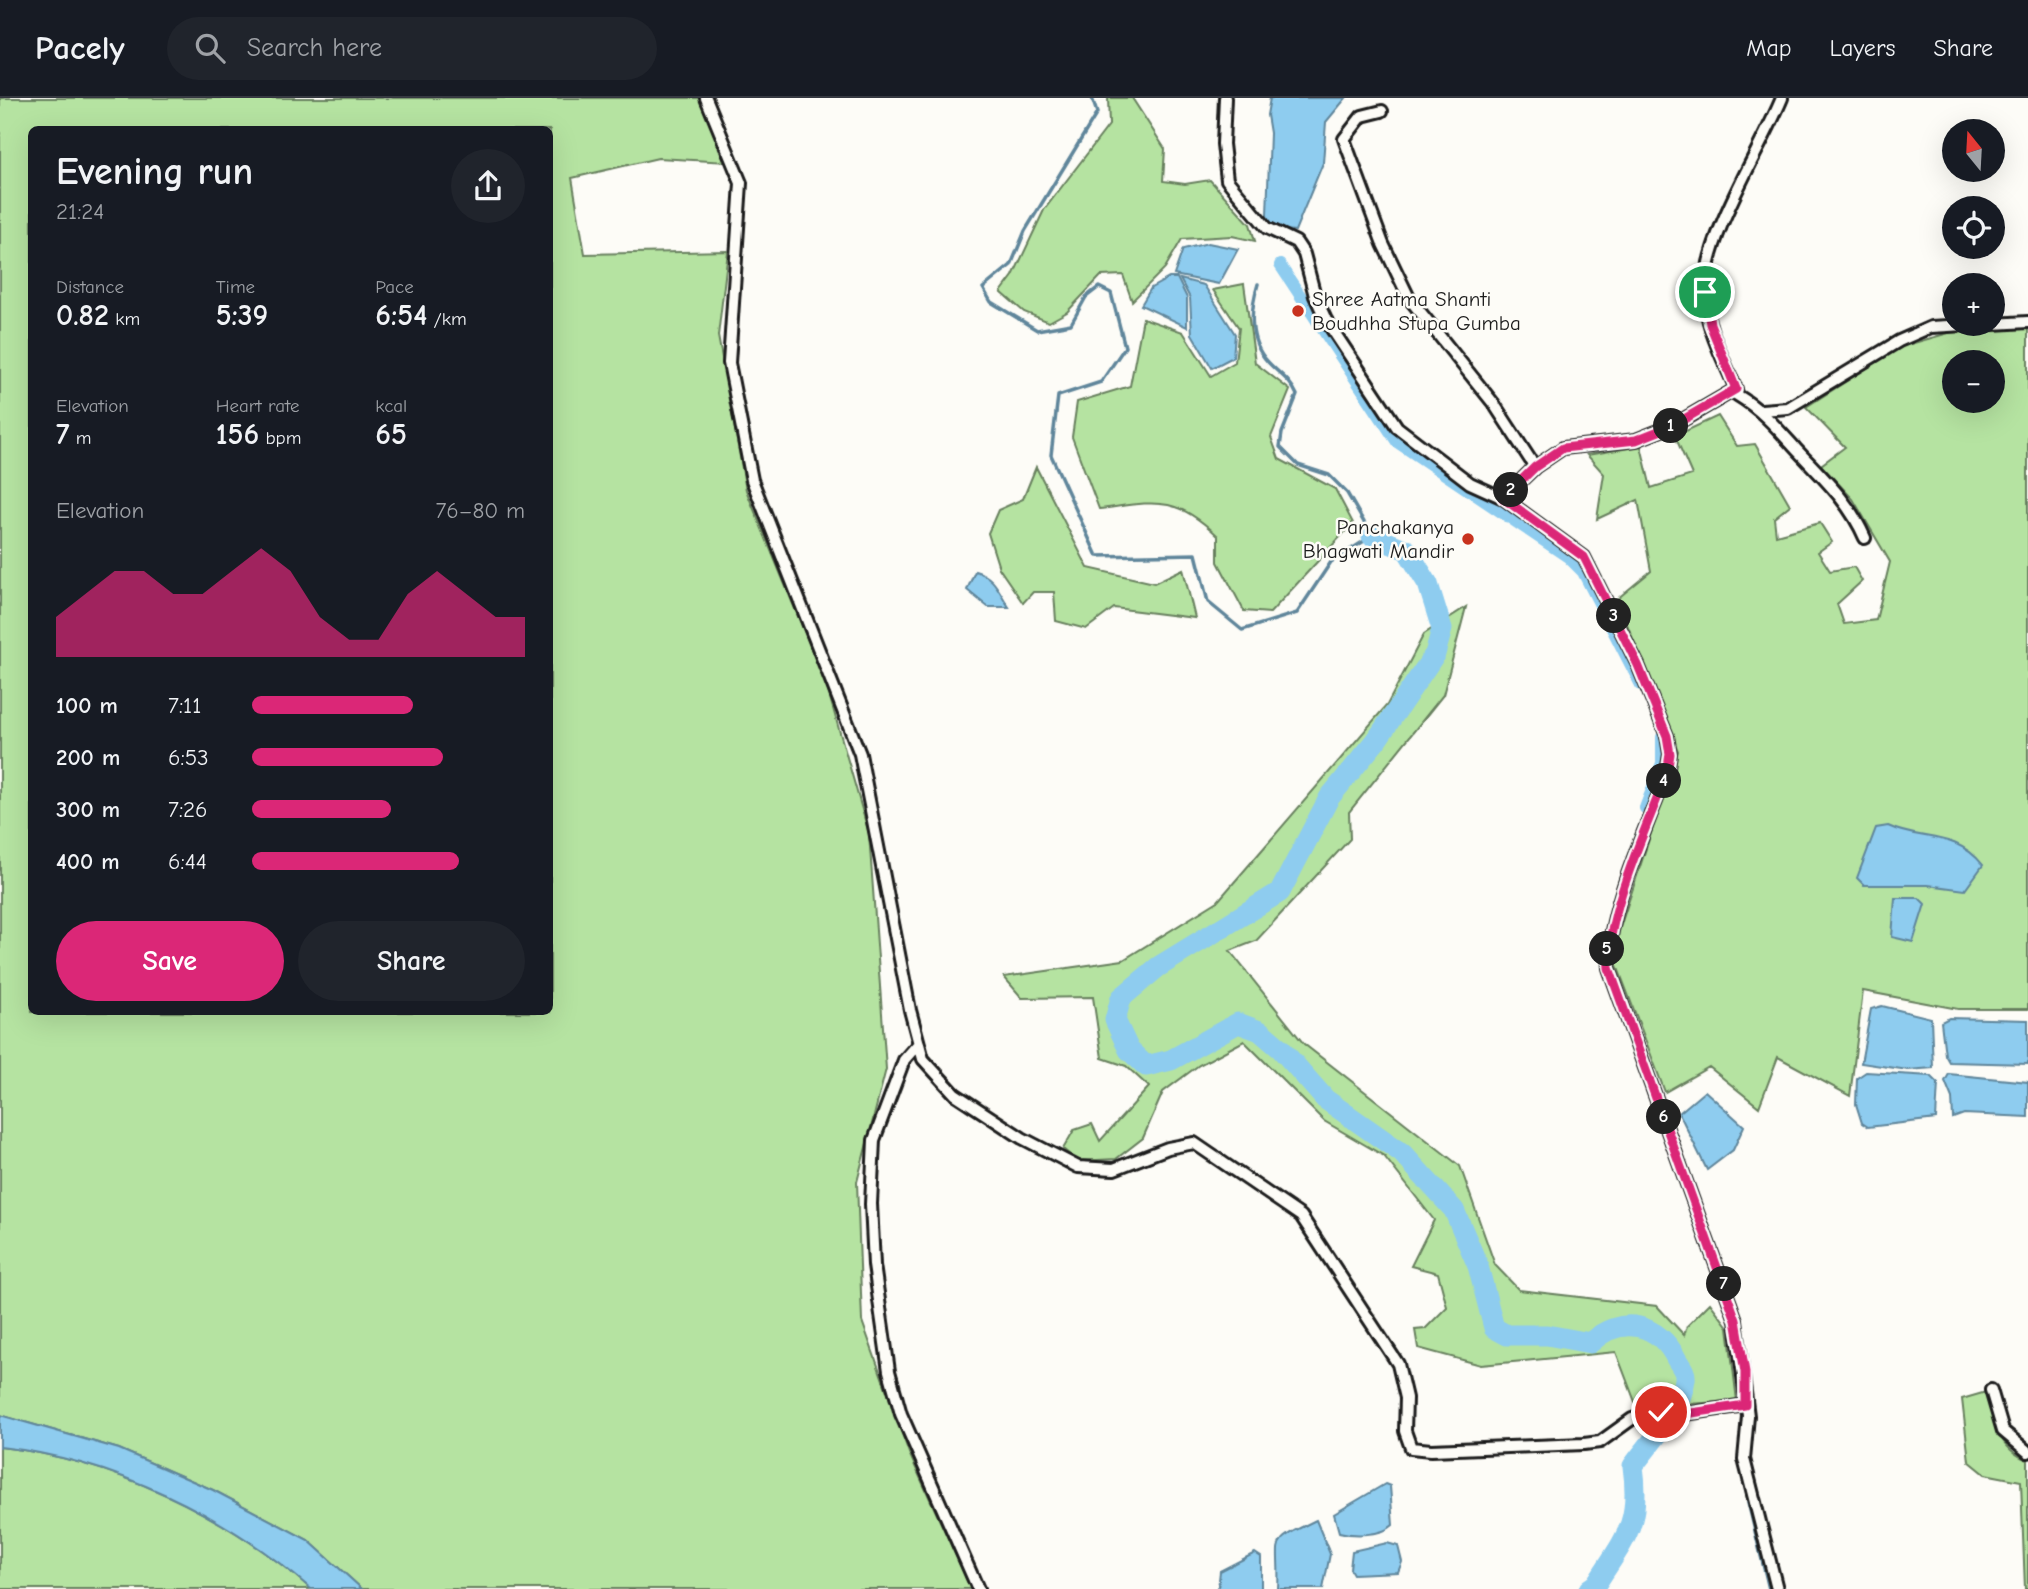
<!DOCTYPE html>
<meta charset="utf-8">
<style>
:root{--surface:#171b24;--page:#20242c;--text:#f1f3f6;--muted:#9ea1a6;--line:#363941;--accent:#db2777}
body{margin:0;font-family:"Comic Neue",sans-serif;background:var(--page);color:var(--text);height:100vh;display:flex;flex-direction:column;font-size:26px;white-space:nowrap}
*{box-sizing:border-box;margin:0}
p{font-size:23px;color:var(--muted)}
.icon{flex:none;width:38px;height:38px;fill:none;stroke:currentColor;stroke-width:2;stroke-linecap:round;stroke-linejoin:round}
.map{position:relative;flex:1;overflow:hidden}
.side{position:absolute;left:28px;top:28px;width:525px;height:889px;display:flex;flex-direction:column;background:var(--surface);border-radius:10px;box-shadow:0 7px 28px #0002}
.side>*{flex:none}
.needle{width:46px;rotate:342deg}
.tools{position:absolute;left:1942px;top:21px;display:grid;gap:14px}
.tools a{display:grid;place-items:center;width:63px;height:63px;border-radius:50%;background:var(--surface);box-shadow:0 7px 28px #0002;font-size:35px}
.pin{position:absolute;display:grid;place-items:center;width:60px;height:60px;color:#fff;margin:-30px;border:4px solid #fff;border-radius:50%;box-shadow:0 2px 7px #0007}
.km{position:absolute;width:35px;height:35px;margin:-18px;border-radius:50%;background:#222;color:#fff;font-size:19px;line-height:35px;text-align:center}
.round{display:grid;place-items:center;flex:none;width:74px;height:74px;border-radius:37px;background:var(--page)}
.head{display:flex;align-items:center;justify-content:space-between;height:119px;padding:0 28px}
h1{font-size:38px;font-weight:700;line-height:52px}
.figures{display:grid;grid-template-columns:repeat(3,1fr);gap:10px;height:119px;padding:7px 28px}
.figures div{display:grid;align-content:center}
.figures b{font-size:30px;font-weight:700}
.figures small{font-size:19px;font-weight:400}
.figures p{font-size:19px}
.chart{height:196px;padding:14px 28px}
.chart p{display:flex;justify-content:space-between}
.chart svg{width:100%;height:126px;margin-top:7px;fill:var(--accent);opacity:.7}
.cta{display:flex;gap:14px;margin-top:auto;padding:14px 28px}
.cta a{flex:1;height:80px;border-radius:42px;background:var(--accent);color:#fff;font-size:28px;font-weight:700;line-height:80px;text-align:center}
.cta a+a{background:var(--page);color:var(--text)}
ul{padding:0 28px;list-style:none;font-size:23px}
li{display:grid;grid-template-columns:112px 84px 1fr;align-items:center;height:52px}
li i{height:18px;border-radius:9px;background:var(--accent)}
header{display:flex;align-items:center;gap:42px;box-sizing:border-box;height:98px;padding:0 35px;background:var(--surface);border-bottom:2px solid var(--line)}
header strong{font-size:33px}
nav{display:flex;gap:38px;margin-inline-start:auto;font-size:24px}
.search{width:490px;height:63px;background:var(--page);display:flex;align-items:center;gap:18px;box-sizing:border-box;padding:0 24px;border-radius:38px;color:var(--muted);font-size:26px}
.map>svg:first-child{display:block}
.green{fill:#b5e3a1;stroke:#68805e;stroke-width:2;fill-rule:evenodd}
.water{fill:#8eccef;stroke:#60869b;stroke-width:2}
.lines{fill:none;stroke-linecap:round;stroke-linejoin:round}
.stream{stroke:#60869b;stroke-width:3.5}
.canal{stroke:#8eccef;stroke-width:12}
.river{stroke:#8eccef;stroke-width:21}
.street-casing{stroke:#1c1c1c;stroke-width:16}
.street{stroke:#fdfcf7;stroke-width:10}
.route-casing{stroke:#fff;stroke-width:14}
.route{stroke:#db2777;stroke-width:9}
.poi-dot{fill:#c8321e;stroke:#fdfcf7;stroke-width:2.5}
.labels{text-anchor:middle;dominant-baseline:central;stroke-width:5;stroke-linejoin:round;paint-order:stroke}
.poi-label{font-size:21px;fill:#1c1c1c;stroke:#fdfcf7;text-anchor:start}
</style>
<header>
<strong>Pacely</strong>
<div class="search"><svg class="icon" aria-label="search" viewBox="0 0 24 24"><circle cx="10" cy="10" r="6"/><path d="M15 15l6 6"/></svg>Search here</div>
<nav><a>Map</a><a>Layers</a><a>Share</a></nav>
</header>
<div class="map">
<svg width="2028" height="1491" viewBox="0 0 2028 1491">
<rect width="100%" height="100%" fill="#fdfcf7"/>
<filter id="ink" filterUnits="userSpaceOnUse"><feTurbulence type="fractalNoise" baseFrequency=".0143" numOctaves="2"/><feDisplacementMap in="SourceGraphic" scale="14" xChannelSelector="R" yChannelSelector="G"/><feConvolveMatrix kernelMatrix="1 2 1 2 8 2 1 2 1" color-interpolation-filters="sRGB"/></filter>
<g filter="url(#ink)">
<path class="green" d="M 0,0 L 701,0 L 727,64 L 658,60 L 572,80 L 585,156 L 728,153 L 718,238 L 746,392 L 826,586 L 869,736 L 886,971 L 857,1084 L 862,1223 L 909,1355 L 971,1491 L 362,1491 L 308,1442 L 213,1392 L 119,1351 L 0,1317 ZM 32,32 L 550,32 L 550,914 L 32,914 Z
M 1108,0 L 1132,0 L 1165,51 L 1163,83 L 1185,86 L 1210,82 L 1250,126 L 1255,143 L 1232,138 L 1182,141 L 1165,170 L 1132,203 L 1123,177 L 1101,178 L 1067,214 L 1049,224 L 1024,214 L 1001,194 L 1013,178 L 1044,112 L 1109,27 Z
M 1244,186 L 1255,265 L 1290,292 L 1271,339 L 1279,361 L 1335,391 L 1353,425 L 1270,515 L 1244,513 L 1218,464 L 1218,438 C 1174,396 1155,404 1099,411 L 1072,339 L 1077,304 L 1130,288 L 1143,220 L 1183,234 L 1211,278 L 1235,264 L 1239,230 L 1213,192 Z
M 2028,230 L 2028,911 L 1958,911 L 1863,893 L 1850,998 L 1778,959 L 1759,1009 L 1709,969 L 1665,994 L 1612,854 L 1678,653 L 1617,501 L 1651,473 L 1638,402 L 1597,421 L 1604,376 L 1587,357 L 1641,348 L 1651,390 L 1692,377 L 1675,338 L 1718,318 L 1737,348 L 1755,346 L 1790,407 L 1774,420 L 1776,437 L 1820,425 L 1832,444 L 1818,454 L 1830,473 L 1854,469 L 1862,483 L 1837,506 L 1844,526 L 1876,522 L 1890,464 L 1853,401 L 1821,367 L 1845,349 L 1806,309 L 1900,249 L 1952,234 ZM 1955,264 L 1993,264 L 1993,303 L 1955,303 Z
M 1036,369 L 1088,470 L 1154,485 L 1183,471 L 1195,520 L 1114,510 L 1086,531 L 1056,523 L 1054,494 L 1033,494 L 1023,505 L 999,470 L 988,435 L 998,412 L 1023,401 Z
M 1466,509 L 1443,597 L 1349,714 L 1350,741 L 1256,843 L 1230,853 L 1304,946 L 1460,1068 L 1495,1167 L 1519,1192 L 1657,1208 L 1684,1237 L 1687,1228 L 1710,1205 L 1728,1229 L 1737,1303 L 1637,1309 L 1616,1254 L 1481,1267 L 1418,1250 L 1415,1232 L 1425,1231 L 1447,1209 L 1438,1175 L 1411,1168 L 1434,1122 L 1384,1058 L 1324,1023 L 1244,943 L 1199,967 L 1163,994 L 1143,1040 L 1116,1061 L 1077,1063 L 1063,1051 L 1074,1032 L 1092,1026 L 1100,1043 L 1149,989 L 1126,968 L 1102,960 L 1093,899 L 1022,900 L 1004,879 L 1123,862 L 1218,803 L 1387,607 L 1424,536 Z
M 1986,1294 C 1992,1322 1999,1352 2028,1362 L 2028,1491 L 2025,1491 L 2021,1383 L 1985,1376 L 1969,1363 L 1962,1301 Z
M 0,1349 C 111,1361 227,1417 311,1491 L 0,1491 Z"/>
<path class="water" d="M 1270,0 L 1346,0 L 1326,24 L 1323,65 L 1295,133 L 1285,132 L 1268,123 L 1267,117 L 1270,35 L 1267,17 Z
M 1208,145 L 1238,151 L 1219,186 L 1174,177 L 1183,151 Z
M 1169,180 L 1177,180 L 1187,200 L 1187,229 L 1141,207 L 1151,190 Z
M 1180,181 L 1204,187 L 1235,236 L 1233,259 L 1212,270 L 1192,236 L 1190,200 Z
M 975,473 C 995,479 998,492 1009,509 L 988,509 L 967,492 Z
M 1888,728 C 1922,744 1955,732 1983,767 L 1965,792 L 1928,787 L 1864,787 L 1857,780 L 1876,730 Z
M 1895,800 L 1919,800 L 1925,806 L 1913,844 L 1892,839 Z
M 1882,908 L 1931,920 L 1933,970 L 1908,972 L 1861,965 L 1871,911 Z
M 1949,920 L 2028,922 L 2028,966 L 1949,964 L 1945,957 L 1941,924 Z
M 1866,974 L 1931,978 L 1938,985 L 1936,1021 L 1868,1029 L 1862,1025 L 1856,1006 L 1857,980 Z
M 1949,976 L 2028,984 L 2028,1019 L 1964,1016 L 1953,1020 L 1952,1000 L 1945,983 Z
M 1705,993 L 1744,1028 L 1733,1052 L 1707,1072 L 1679,1015 Z
M 0,1317 L 119,1351 L 213,1392 L 308,1442 L 362,1491 L 311,1491 C 227,1417 111,1361 0,1349 Z
M 1385,1386 L 1390,1388 L 1393,1427 C 1382,1438 1353,1438 1339,1434 L 1334,1416 Z
M 1316,1422 L 1330,1456 L 1323,1491 L 1278,1491 C 1281,1439 1265,1447 1316,1422 Z
M 1387,1445 L 1398,1448 L 1402,1464 L 1398,1474 L 1353,1476 L 1350,1471 L 1352,1453 Z
M 1255,1455 L 1261,1459 L 1261,1491 L 1218,1491 L 1220,1473 Z"/>
<g class="lines">
<path class="stream" d="M 1092,0 L 1097,15 L 1025,133 L 1011,167 L 983,190 L 991,204 L 1037,232 L 1071,226 L 1086,199 L 1099,189 L 1111,195 L 1125,249 L 1101,284 L 1058,298 L 1051,357 L 1097,458 L 1196,456 L 1208,504 L 1242,532 L 1297,515 L 1331,464 L 1372,438 L 1347,395 L 1329,377 L 1298,367 L 1280,349 L 1282,335 L 1297,297 C 1290,281 1279,276 1268,264 C 1248,243 1250,212 1258,186
M 1748,1404 L 1769,1491"/>
<path class="canal" d="M 1280,167 L 1397,344 L 1568,459 L 1583,474 L 1641,587
M 1645,710 L 1662,665 L 1662,639"/>
<path class="river" d="M 1372,438 L 1407,452 L 1428,486 L 1442,531 L 1435,556 L 1376,643 L 1329,700 L 1280,794 L 1158,869 L 1121,900 L 1115,922 L 1129,952 L 1146,968 L 1171,962 L 1238,925 L 1260,933 L 1281,951 L 1325,1001 L 1402,1055 L 1454,1112 L 1478,1168 L 1494,1230 L 1507,1237 L 1547,1237 L 1590,1245 C 1621,1216 1659,1225 1677,1262 C 1681,1268 1686,1274 1685,1281 C 1682,1312 1651,1343 1633,1368 C 1641,1426 1626,1439 1596,1486 L 1589,1491"/>
<defs>
<path id="street" d="M 706,0 L 741,85 L 729,265 L 752,382 L 860,656 L 910,912 L 923,961 L 955,996 L 1022,1040 L 1078,1069 L 1114,1071 L 1168,1050 L 1194,1045 L 1301,1118 L 1398,1266 L 1406,1300 L 1405,1333 L 1411,1350 L 1431,1352 L 1584,1346 L 1600,1344 L 1632,1321 L 1650,1315 L 1685,1316 L 1745,1307
M 1225,0 L 1223,46 L 1227,82 L 1267,130 L 1296,144 L 1304,156 L 1315,198 L 1326,222 L 1397,329 L 1470,385 L 1503,400 L 1584,459 L 1638,567 L 1667,638 L 1670,656 L 1667,675 C 1648,727 1605,817 1609,870 L 1736,1222 L 1748,1318 L 1744,1361 L 1777,1491
M 1382,13 L 1362,18 L 1344,41 L 1383,146 L 1409,200 L 1494,306 L 1535,369
M 1993,226 L 2028,224
M 1736,291 L 1737,297 C 1762,312 1777,330 1796,351 C 1823,380 1849,403 1865,440
M 1762,312 L 1788,310 L 1899,243 L 1931,229 L 1983,226
M 1503,400 L 1535,369 L 1563,350 L 1636,342 L 1674,327 L 1736,291 C 1724,262 1704,227 1705,194 C 1705,137 1760,54 1782,0
M 919,945 L 904,962 L 874,1042 L 871,1106 L 874,1167 L 889,1273 L 901,1316 L 978,1491
M 1991,1292 L 2003,1333 L 2028,1354"/>
</defs>
<use href="#street" class="street-casing"/>
<use href="#street" class="street"/>
</g>
</g>
<g class="lines" filter="url(#ink)">
<defs>
<path id="route" d="M 1661,1314 L 1685,1316 L 1745,1307 L 1745,1274 L 1736,1222 L 1609,870 C 1605,817 1648,727 1667,675 L 1670,656 L 1667,638 L 1638,567 L 1584,459 L 1503,400 L 1535,369 L 1563,350 L 1636,342 L 1674,327 L 1736,291 L 1710,226 L 1705,194"/>
</defs>
<use href="#route" class="route-casing"/>
<use href="#route" class="route"/>
</g>
<g class="poi-dot">
<circle cx="1298" cy="213" r="7"/>
<circle cx="1468" cy="441" r="7"/>
</g>
<g class="labels">
<g class="poi-label">
<text x="1312" y="201">Shree Aatma Shanti<tspan x="1312" dy="24">Boudhha Stupa Gumba</tspan></text>
<text x="1454" y="429" text-anchor="end">Panchakanya<tspan x="1454" dy="24">Bhagwati Mandir</tspan></text>
</g>
</g>
</svg>
<div class="tools">
<a><svg class="needle" viewBox="-14 -14 28 28"><path d="M0-13l5 13h-10z" fill="#e53935"/><path d="M0 13l5-13h-10z" fill="#9ea1a6"/></svg></a>
<a><svg class="icon" aria-label="locate" viewBox="0 0 24 24"><circle cx="12" cy="12" r="6"/><path d="M12 2v4M12 18v4M2 12h4M18 12h4"/></svg></a>
<a>+</a>
<a>−</a>
</div>
<div class="pin" style="left:1705px;top:194px;background:#1e9e55"><svg class="icon" aria-label="arrive" viewBox="0 0 24 24"><path d="M6 21V4h12l-3 4 3 4H6"/></svg></div>
<div class="pin" style="left:1661px;top:1314px;background:#d93025"><svg class="icon" aria-label="check" viewBox="0 0 24 24"><path d="M5 12l5 5 9-10"/></svg></div>
<b class="km" style="left:1671px;top:328px">1</b>
<b class="km" style="left:1511px;top:392px">2</b>
<b class="km" style="left:1614px;top:518px">3</b>
<b class="km" style="left:1664px;top:683px">4</b>
<b class="km" style="left:1607px;top:851px">5</b>
<b class="km" style="left:1664px;top:1019px">6</b>
<b class="km" style="left:1724px;top:1186px">7</b>
<section class="side">
<div class="head"><div><h1>Evening run</h1><p>21:24</p></div><a class="round"><svg class="icon" aria-label="share" viewBox="0 0 24 24"><path d="M12 15V3M7 8l5-5 5 5M5 13v7h14v-7"/></svg></a></div>
<div class="figures">
<div><p>Distance</p><b>0.82<small> km</small></b></div>
<div><p>Time</p><b>5:39</b></div>
<div><p>Pace</p><b>6:54<small> /km</small></b></div>
</div>
<div class="figures">
<div><p>Elevation</p><b>7<small> m</small></b></div>
<div><p>Heart rate</p><b>156<small> bpm</small></b></div>
<div><p>kcal</p><b>65</b></div>
</div>
<div class="chart"><p><span>Elevation</span>76–80 m</p>
<svg viewBox="0 0 160 44" preserveAspectRatio="none"><path d="M0 44V30L10 22L20 14L30 14L40 22L50 22L60 14L70 6L80 14L90 30L100 38L110 38L120 22L130 14L140 22L150 30L160 30V44z"/></svg>
</div>
<ul>
<li><b>100 m</b>7:11<i style="width:59%"></i></li>
<li><b>200 m</b>6:53<i style="width:70%"></i></li>
<li><b>300 m</b>7:26<i style="width:51%"></i></li>
<li><b>400 m</b>6:44<i style="width:76%"></i></li>
</ul>
<div class="cta"><a>Save</a><a>Share</a></div>
</section>
</div>
